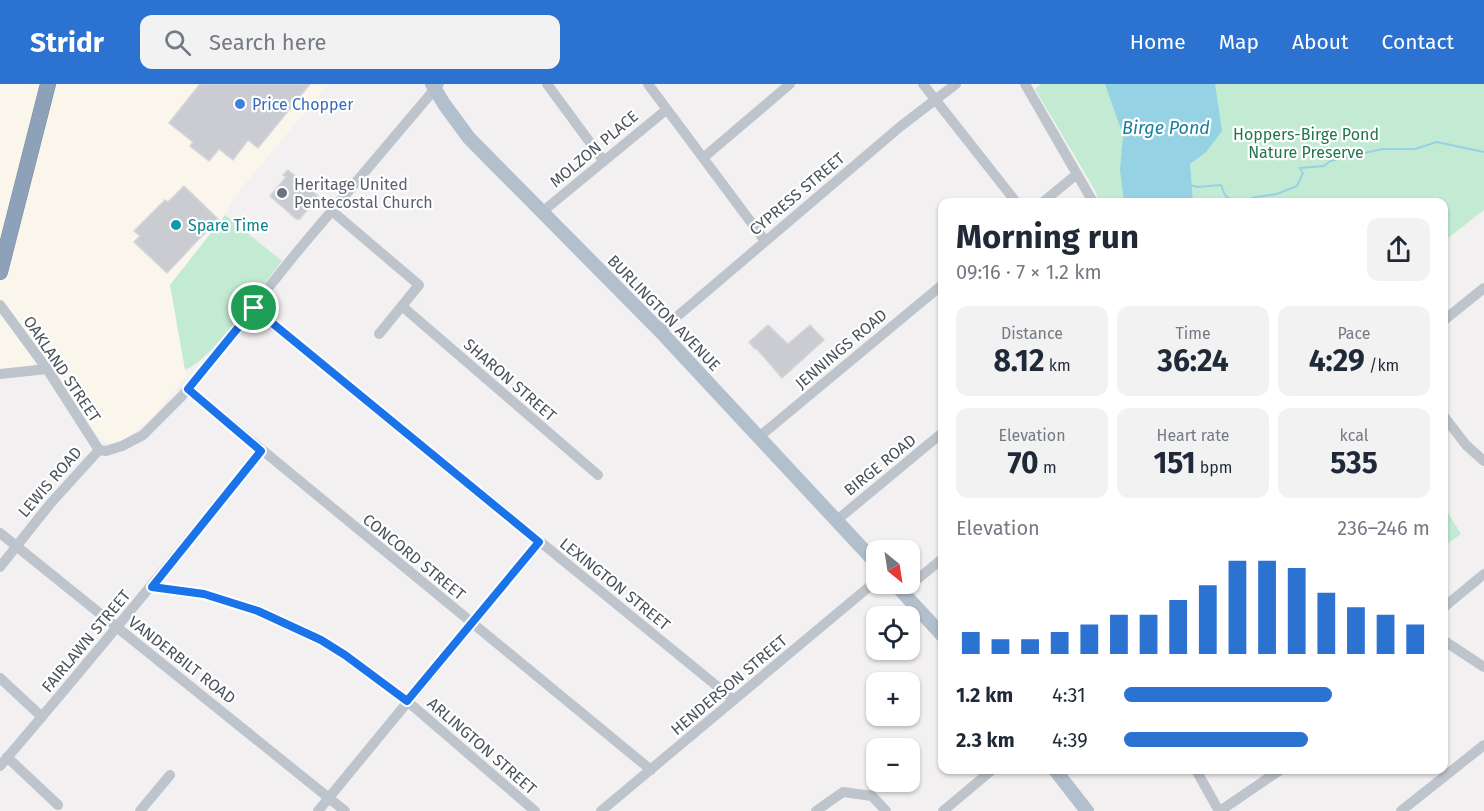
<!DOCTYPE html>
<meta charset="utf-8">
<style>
:root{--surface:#fff;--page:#f2f2f3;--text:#1f2937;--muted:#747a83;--accent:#2c72d0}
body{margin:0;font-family:"Fira Sans",sans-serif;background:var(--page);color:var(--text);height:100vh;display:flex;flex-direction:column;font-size:22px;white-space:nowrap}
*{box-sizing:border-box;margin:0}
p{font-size:20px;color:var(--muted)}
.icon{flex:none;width:33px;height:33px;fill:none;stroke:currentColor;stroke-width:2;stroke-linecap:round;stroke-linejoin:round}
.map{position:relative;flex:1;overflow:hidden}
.sheet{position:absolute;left:938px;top:114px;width:510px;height:576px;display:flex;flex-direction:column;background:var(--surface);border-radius:12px;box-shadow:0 2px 4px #0004}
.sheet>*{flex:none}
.needle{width:39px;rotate:150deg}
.controls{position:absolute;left:866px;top:456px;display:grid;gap:12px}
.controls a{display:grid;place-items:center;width:54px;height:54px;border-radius:12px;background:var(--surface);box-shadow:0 2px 4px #0004;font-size:30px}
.pin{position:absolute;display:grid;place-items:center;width:51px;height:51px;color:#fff;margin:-26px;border:3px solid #fff;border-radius:50%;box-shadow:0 2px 6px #0007}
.round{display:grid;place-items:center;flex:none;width:63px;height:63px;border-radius:12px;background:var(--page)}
.head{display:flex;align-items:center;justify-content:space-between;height:102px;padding:0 18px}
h1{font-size:33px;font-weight:700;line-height:45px}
.stats{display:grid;grid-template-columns:repeat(3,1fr);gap:9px;height:102px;padding:6px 18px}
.stats div{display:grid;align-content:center;border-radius:12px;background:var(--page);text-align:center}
.stats b{font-size:30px;font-weight:700}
.stats small{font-size:16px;font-weight:400}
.stats p{font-size:16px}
.chart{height:168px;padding:12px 18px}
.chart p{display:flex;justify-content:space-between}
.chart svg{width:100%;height:108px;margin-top:6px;stroke:var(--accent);stroke-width:6}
ul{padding:0 18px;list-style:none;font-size:20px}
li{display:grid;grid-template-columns:96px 72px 1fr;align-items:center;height:45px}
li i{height:15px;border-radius:8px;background:var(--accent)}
header{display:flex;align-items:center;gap:36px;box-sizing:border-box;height:84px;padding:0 30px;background:var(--accent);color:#fff}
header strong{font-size:28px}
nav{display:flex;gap:33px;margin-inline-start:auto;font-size:21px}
.search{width:420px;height:54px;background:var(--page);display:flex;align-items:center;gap:15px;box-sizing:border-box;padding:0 21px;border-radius:12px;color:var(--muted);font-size:22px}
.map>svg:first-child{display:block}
.commercial{fill:#faf6ec}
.green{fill:#c3ebd3}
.water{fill:#95d2e3}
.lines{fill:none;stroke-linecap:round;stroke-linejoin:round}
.stream{stroke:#95d2e3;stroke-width:2}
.building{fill:#cbccd2;stroke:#d4d6db;stroke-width:1.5}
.highway-casing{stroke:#788da5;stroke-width:16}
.minor{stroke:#bdc4cb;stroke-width:10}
.major{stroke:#b2bfcc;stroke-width:14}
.highway{stroke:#8da2b9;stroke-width:15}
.route-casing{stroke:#fff;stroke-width:12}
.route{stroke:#1a73e8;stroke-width:8}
.shop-dot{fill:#3f7fe0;stroke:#fff;stroke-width:2}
.worship-dot{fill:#6b7280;stroke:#fff;stroke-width:2}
.culture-dot{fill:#0f9aa8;stroke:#fff;stroke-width:2}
.labels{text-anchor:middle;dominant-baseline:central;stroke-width:4.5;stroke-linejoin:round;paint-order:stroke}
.shop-label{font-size:16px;fill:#366cbe;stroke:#fff;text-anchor:start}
.park-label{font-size:16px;fill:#21764c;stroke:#fff}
.street-label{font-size:16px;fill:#4a535b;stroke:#fff}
.worship-label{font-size:16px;fill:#5b616d;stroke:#fff;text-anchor:start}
.culture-label{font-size:16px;fill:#0d838f;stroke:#fff;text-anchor:start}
.water-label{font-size:18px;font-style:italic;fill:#1b809d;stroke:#fff}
</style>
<header>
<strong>Stridr</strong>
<div class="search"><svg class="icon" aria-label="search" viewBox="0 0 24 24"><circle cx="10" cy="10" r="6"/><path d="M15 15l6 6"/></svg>Search here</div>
<nav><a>Home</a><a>Map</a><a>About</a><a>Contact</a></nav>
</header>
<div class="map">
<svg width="1484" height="727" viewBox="0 0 1484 727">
<rect width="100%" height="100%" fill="#f2f0f0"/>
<path class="commercial" d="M 0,0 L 328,1 L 233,114 L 225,131 L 170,201 L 187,292 L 148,338 L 123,356 L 113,359 L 104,358 L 97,351 L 46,272 L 33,281 L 0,286 Z"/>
<path class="green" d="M 1041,0 L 1484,0 L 1484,126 L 1443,158 L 1443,118 L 1099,118 L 1095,106 L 1035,5 Z
M 225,131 L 282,177 C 261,203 212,276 185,286 L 170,201 Z
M 1445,424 L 1461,450 L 1443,463 L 1443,426 Z"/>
<path class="water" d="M 1105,0 L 1215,0 L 1222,47 L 1206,68 L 1190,80 L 1193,118 L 1124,118 L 1120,86 L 1123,51 Z"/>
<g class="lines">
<path class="stream" d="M 1190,101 L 1197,103 L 1221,101 L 1225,111 L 1233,118
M 1245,118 L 1255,113 L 1277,110 L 1297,102 L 1303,89 L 1300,84 L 1324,82 L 1330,77 L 1382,65 L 1415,65 L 1437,58 L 1484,68"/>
</g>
<path class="building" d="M 200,0 L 310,0 L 258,64 L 248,56 L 233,76 L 219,65 L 209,77 L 190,62 L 193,58 L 169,39 Z
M 288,86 L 318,112 L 300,135 L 296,135 L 270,112 L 286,93 L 283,91 Z
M 184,102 L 218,135 L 167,189 L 134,158 L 140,152 L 134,147 L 165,116 L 168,118 Z
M 768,241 L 788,260 L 810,241 L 824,256 L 782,294 L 756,264 L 755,265 L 749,258 Z"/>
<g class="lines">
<defs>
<path id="highway" d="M 0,188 L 48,0"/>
</defs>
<use href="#highway" class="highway-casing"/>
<path class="minor" d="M 547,0 L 603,76
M 648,0 L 765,157
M 923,0 L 1016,118
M 1025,0 L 1093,118
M 703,74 L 790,0
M 1043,118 L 1077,90
M 332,127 L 419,201 L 379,250
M 542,128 L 666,26
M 0,221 L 47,285 L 99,366
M 403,223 L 598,391
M 254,224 L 734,616
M 1443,237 L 1484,204
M 660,247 L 901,42 L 956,0
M 0,290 L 47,285
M 188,305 L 651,686
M 1443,331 L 1466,361 L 1484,377
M 759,353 L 942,201
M 99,366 L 106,367 L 122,362 L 143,351 L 182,312 L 297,168 L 439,0
M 837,436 L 942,349
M 0,449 L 345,727
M 0,483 L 50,420 L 99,366
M 151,503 L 204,510 L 258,527 L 321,556 L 345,571 L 407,617 L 535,727
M 903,507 L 942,475
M 1443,524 L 1484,490
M 1443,556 L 1484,583
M 0,594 L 42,633
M 7,673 L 58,721
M 0,682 C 89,578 175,473 261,367
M 1196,686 L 1219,727
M 140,727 L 170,691
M 318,727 L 539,458
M 601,727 L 876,497
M 816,727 L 843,708 L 872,712 L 886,727
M 943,727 L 992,686
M 1220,727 L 1280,686
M 1401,727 L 1484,661"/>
<path class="major" d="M 432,0 L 444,20 L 469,54 L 660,247 L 876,479
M 895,500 L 942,551
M 1055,686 L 1087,727"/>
<use href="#highway" class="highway"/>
</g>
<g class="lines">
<defs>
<path id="route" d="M 254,224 L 539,458 L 407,617 L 345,571 L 321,556 L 258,527 L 204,510 L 152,503 L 261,367 L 188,305 Z"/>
</defs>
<use href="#route" class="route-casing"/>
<use href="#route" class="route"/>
</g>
<circle class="shop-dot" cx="240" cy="20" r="6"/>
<circle class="worship-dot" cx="282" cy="109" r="6"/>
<circle class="culture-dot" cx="176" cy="141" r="6"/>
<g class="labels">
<g class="shop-label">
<text x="252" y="20">Price Chopper</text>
</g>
<g class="park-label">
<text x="1306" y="50">Hoppers-Birge Pond<tspan x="1306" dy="18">Nature Preserve</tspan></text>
</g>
<g class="street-label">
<text transform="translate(594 65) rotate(-40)">MOLZON PLACE</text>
<text transform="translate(797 110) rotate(-40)">CYPRESS STREET</text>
<text transform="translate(664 229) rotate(46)">BURLINGTON AVENUE</text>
<text transform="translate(841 265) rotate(-40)">JENNINGS ROAD</text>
<text transform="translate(62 285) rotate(56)">OAKLAND STREET</text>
<text transform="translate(510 296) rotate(41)">SHARON STREET</text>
<text transform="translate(880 381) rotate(-39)">BIRGE ROAD</text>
<text transform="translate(50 398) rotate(-49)">LEWIS ROAD</text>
<text transform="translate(414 473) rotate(39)">CONCORD STREET</text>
<text transform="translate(615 500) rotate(39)">LEXINGTON STREET</text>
<text transform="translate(86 557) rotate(-50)">FAIRLAWN STREET</text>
<text transform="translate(182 576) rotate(38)">VANDERBILT ROAD</text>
<text transform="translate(729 601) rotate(-40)">HENDERSON STREET</text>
<text transform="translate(482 662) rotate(41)">ARLINGTON STREET</text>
</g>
<g class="worship-label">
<text x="294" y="100">Heritage United<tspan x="294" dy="18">Pentecostal Church</tspan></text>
</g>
<g class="culture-label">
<text x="188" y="141">Spare Time</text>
</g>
<g class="water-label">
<text x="1166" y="44">Birge Pond</text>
</g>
</g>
</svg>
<div class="controls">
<a><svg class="needle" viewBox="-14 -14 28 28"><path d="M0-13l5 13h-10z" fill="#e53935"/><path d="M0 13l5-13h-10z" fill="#747a83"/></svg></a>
<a><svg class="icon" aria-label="locate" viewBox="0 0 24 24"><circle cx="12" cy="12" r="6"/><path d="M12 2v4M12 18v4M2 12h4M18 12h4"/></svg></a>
<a>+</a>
<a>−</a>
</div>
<div class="pin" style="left:254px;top:224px;background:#1e9e55"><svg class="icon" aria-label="arrive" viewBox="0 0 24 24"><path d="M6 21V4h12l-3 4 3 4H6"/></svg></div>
<section class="sheet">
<div class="head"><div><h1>Morning run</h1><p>09:16 · 7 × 1.2 km</p></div><a class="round"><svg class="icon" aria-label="share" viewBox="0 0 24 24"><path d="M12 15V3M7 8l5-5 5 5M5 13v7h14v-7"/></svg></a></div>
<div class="stats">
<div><p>Distance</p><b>8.12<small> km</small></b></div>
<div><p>Time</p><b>36:24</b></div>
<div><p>Pace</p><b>4:29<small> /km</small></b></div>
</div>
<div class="stats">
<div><p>Elevation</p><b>70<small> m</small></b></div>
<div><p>Heart rate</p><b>151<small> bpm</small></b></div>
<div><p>kcal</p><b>535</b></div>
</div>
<div class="chart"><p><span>Elevation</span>236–246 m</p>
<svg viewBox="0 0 160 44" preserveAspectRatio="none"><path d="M5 44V35M15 44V38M25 44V38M35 44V35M45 44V32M55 44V28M65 44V28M75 44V22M85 44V16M95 44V6M105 44V6M115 44V9M125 44V19M135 44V25M145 44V28M155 44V32"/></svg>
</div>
<ul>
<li><b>1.2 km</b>4:31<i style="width:68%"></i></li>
<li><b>2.3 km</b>4:39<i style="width:60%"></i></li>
</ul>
</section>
</div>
